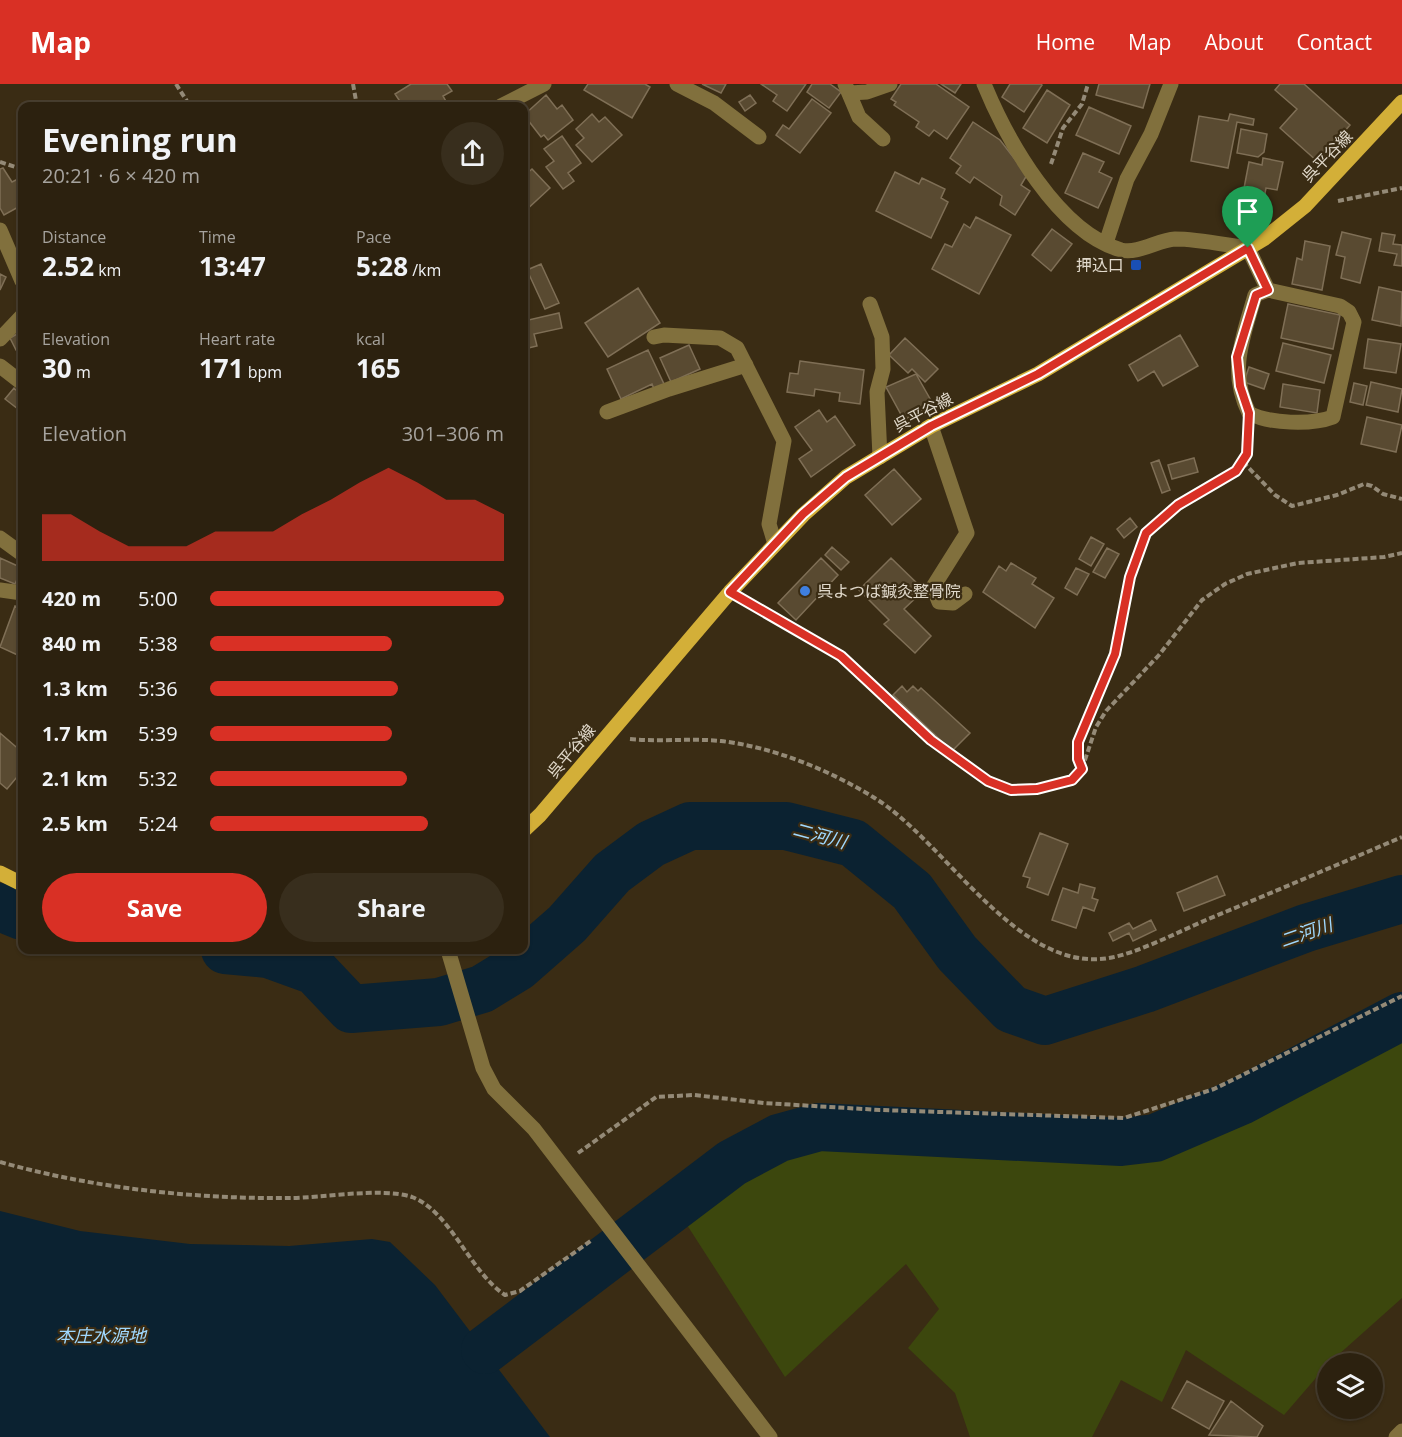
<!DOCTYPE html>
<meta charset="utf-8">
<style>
:root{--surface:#2c210f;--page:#382e1d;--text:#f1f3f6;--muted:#a6a39e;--line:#483e2f;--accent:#d93025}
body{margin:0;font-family:"Open Sans","Noto Sans JP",sans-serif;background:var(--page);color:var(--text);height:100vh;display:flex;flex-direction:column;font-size:22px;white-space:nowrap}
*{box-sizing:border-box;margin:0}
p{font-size:20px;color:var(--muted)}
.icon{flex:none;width:33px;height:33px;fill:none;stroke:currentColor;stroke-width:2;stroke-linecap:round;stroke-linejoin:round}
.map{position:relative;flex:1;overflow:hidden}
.sheet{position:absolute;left:18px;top:18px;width:510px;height:852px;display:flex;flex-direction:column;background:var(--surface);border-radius:12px;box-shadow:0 2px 4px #0004,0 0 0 2px var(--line)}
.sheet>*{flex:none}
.fabs{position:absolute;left:1317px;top:1269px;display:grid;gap:12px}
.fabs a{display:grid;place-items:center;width:66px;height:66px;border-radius:50%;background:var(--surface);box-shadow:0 2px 4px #0004,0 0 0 2px var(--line);font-size:30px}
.pin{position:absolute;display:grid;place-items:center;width:51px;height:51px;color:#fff;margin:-62px -26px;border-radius:50% 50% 50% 0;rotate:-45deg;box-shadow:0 0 6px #0007}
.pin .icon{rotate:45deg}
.round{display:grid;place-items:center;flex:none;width:63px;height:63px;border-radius:32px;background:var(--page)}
.headline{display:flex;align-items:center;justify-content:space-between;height:102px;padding:0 24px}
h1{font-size:33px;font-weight:700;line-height:45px}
.stats{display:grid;grid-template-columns:repeat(3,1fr);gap:9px;height:102px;padding:6px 24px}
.stats div{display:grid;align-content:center}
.stats b{font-size:26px;font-weight:700}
.stats small{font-size:16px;font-weight:400}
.stats p{font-size:16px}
.chart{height:168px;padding:12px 24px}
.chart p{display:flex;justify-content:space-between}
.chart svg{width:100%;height:108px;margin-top:6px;fill:var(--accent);opacity:.7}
.button{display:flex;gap:12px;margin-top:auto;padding:12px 24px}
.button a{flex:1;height:69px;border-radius:36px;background:var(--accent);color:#fff;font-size:24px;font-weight:700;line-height:69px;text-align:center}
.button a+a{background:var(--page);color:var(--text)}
ul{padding:0 24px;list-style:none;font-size:20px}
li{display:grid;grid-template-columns:96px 72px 1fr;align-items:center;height:45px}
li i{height:15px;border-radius:8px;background:var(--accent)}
header{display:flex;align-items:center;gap:36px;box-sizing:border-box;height:84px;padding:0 30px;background:var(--accent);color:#fff}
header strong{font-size:28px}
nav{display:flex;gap:33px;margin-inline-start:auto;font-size:21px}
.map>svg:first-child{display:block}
.green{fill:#3c470d}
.water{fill:#0b2231}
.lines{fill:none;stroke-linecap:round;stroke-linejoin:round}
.river{stroke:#0b2231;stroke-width:48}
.building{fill:#594a31;stroke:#7f6f56;stroke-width:1.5}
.path{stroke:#948a77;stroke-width:4;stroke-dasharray:6 3;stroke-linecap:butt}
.minor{stroke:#81703d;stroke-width:15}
.major{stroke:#d3af38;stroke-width:15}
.route-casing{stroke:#fff;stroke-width:12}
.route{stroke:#d93025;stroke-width:8}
.transit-dot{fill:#1a4fb4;stroke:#3a2c14;stroke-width:2}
.shop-dot{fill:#3f7fe0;stroke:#3a2c14;stroke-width:2}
.labels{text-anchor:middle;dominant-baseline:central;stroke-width:4.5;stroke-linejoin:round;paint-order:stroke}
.street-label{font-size:16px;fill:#e1d9cb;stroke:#3a2c14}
.poi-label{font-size:16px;fill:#e1d9cb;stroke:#3a2c14;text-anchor:end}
.water-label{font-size:18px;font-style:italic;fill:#9fd8fe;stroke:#3a2c14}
</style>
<header>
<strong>Map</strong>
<nav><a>Home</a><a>Map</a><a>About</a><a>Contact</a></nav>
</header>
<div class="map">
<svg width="1402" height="1353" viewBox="0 0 1402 1353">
<rect width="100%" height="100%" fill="#3a2c14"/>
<path class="green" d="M 1402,939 L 1402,1214 L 1328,1280 L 1284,1331 L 1186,1266 L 1162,1318 L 1121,1296 L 1092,1353 L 970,1353 L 955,1309 L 908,1264 L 939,1225 L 906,1180 L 785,1293 L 687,1141 L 766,1077 L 823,1060 L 1137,1075 Z"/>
<path class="water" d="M 0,1127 L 80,1147 L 190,1160 L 289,1162 L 372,1155 L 390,1158 L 435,1201 L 550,1353 L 0,1353 Z"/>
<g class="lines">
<path class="river" d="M 0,823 L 22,832
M 225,866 L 268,870 L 315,887 L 351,925 L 439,918 L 482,905 L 518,883 L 567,840 L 612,789 L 651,760 L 690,742 L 786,742 L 853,759 L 912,807 L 957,869 L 1011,925 L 1045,937 L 1145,905 L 1306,844 L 1402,815
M 485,1266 L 732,1079 L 779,1054 L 819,1043 L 1121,1058 L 1155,1054 L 1241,1017 L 1402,932"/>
</g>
<path class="building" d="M 411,0 L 447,0 L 452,7 L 443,12 L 447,19 L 441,22 L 403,22 L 395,10 Z
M 588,0 L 645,0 L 650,3 L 632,34 L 584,6 Z
M 702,0 L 726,0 L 721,9 Z
M 761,0 L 806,0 L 787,27 L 773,17 L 777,11 Z
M 812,0 L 830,0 L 841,8 L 829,24 L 807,8 Z
M 901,0 L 936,0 L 969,23 L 947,55 L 934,46 L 929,52 L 916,43 L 919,38 L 894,21 L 896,18 L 891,15 Z
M 941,0 L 961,0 L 955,9 Z
M 1010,0 L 1041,0 L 1042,1 L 1024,28 L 1002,13 Z
M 1099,0 L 1150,0 L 1143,24 L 1096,11 Z
M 1280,0 L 1304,0 L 1350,41 L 1318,78 L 1280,44 L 1297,25 L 1275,6 Z
M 1047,6 L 1070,21 L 1047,59 L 1023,44 Z
M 546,11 L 557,25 L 562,21 L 573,36 L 548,56 L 544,51 L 541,53 L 524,31 Z
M 750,11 L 756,19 L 745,27 L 739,18 Z
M 812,15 L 831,29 L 800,69 L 776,51 L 783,41 L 789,45 Z
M 1089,23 L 1131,42 L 1119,70 L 1076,51 Z
M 592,30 L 599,38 L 605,33 L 622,51 L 592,78 L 576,61 L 584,54 L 576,45 Z
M 1230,30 L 1254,35 L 1253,41 L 1237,38 L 1228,84 L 1191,77 L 1199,32 L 1228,37 Z
M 973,38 L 1000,56 L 1027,91 L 1021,101 L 1030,107 L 1015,131 L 1000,121 L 1002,112 L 974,93 L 970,99 L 956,89 L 961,82 L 950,74 Z
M 1241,45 L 1267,50 L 1264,68 L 1258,73 L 1237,69 Z
M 562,52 L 581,79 L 568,89 L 574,97 L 563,105 L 546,83 L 554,77 L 544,65 Z
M 1083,69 L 1104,78 L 1099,88 L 1112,94 L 1098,124 L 1065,109 Z
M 1263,74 L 1283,78 L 1277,106 L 1266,104 L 1262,124 L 1241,120 L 1249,78 L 1262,81 Z
M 3,84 L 12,98 L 22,93 L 22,121 L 4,131 L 0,124 L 0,85 Z
M 532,85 L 550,104 L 524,128 L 524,92 Z
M 895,88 L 919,100 L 922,94 L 945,105 L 941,114 L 948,118 L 931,154 L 876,127 Z
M 976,133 L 1011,151 L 979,210 L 932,185 L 945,160 L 952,163 L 964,140 L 970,144 Z
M 1052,145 L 1072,160 L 1051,187 L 1032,171 Z
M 1342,148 L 1371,155 L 1360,199 L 1341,194 L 1345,173 L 1336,171 Z
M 1382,149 L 1395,151 L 1393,160 L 1402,161 L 1402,182 L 1394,181 L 1397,170 L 1379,167 Z
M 1305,157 L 1330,162 L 1322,206 L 1292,200 L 1297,174 L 1302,176 Z
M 541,180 L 559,219 L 545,225 L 527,186 Z
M 0,190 L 6,193 L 0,206 Z
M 1379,203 L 1402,208 L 1401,242 L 1372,236 Z
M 638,204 L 660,239 L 608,273 L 585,239 Z
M 1288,220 L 1340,231 L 1333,265 L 1281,254 Z
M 559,229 L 562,244 L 534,250 L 537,262 L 524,265 L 524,237 Z
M 22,247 L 22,262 L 16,266 L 10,254 Z
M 1180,251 L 1198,282 L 1163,302 L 1154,287 L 1138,297 L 1129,281 Z
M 905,254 L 938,285 L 925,298 L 912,285 L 908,289 L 889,271 Z
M 1368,255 L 1401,260 L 1396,289 L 1364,284 Z
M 1283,259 L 1331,271 L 1324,299 L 1276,287 Z
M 689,261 L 700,285 L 671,298 L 660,274 Z
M 648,266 L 664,300 L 654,305 L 652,300 L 621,315 L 607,285 Z
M 800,277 L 864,286 L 860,320 L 839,317 L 840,309 L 815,305 L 814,312 L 787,308 L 790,289 L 798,290 Z
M 1249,283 L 1269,290 L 1264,305 L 1244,298 Z
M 916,290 L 933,320 L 904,336 L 886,303 Z
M 1371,298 L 1402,305 L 1398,328 L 1366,321 Z
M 1354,299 L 1367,302 L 1363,321 L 1350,318 Z
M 1283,300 L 1320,306 L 1317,329 L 1280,323 Z
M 14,304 L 22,312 L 22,321 L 18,325 L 5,315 Z
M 819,326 L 827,338 L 835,332 L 855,361 L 811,393 L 799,375 L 812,366 L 795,343 Z
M 1367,333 L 1402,341 L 1396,368 L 1361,360 Z
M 1194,374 L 1198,388 L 1172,395 L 1168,381 Z
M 1159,376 L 1170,406 L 1162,409 L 1151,379 Z
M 894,385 L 921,415 L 892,441 L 865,411 Z
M 1130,434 L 1137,443 L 1124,454 L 1117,445 Z
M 1091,453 L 1104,460 L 1091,482 L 1079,475 Z
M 832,463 L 849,478 L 841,486 L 825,471 Z
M 1107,464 L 1119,470 L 1105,494 L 1093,488 Z
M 0,474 L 22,484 L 15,500 L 0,494 Z
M 821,474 L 838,491 L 796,536 L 778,519 Z
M 891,474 L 924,506 L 904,525 L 931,552 L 915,569 L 884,540 L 889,536 L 859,506 Z
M 1011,479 L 1036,494 L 1032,500 L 1054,514 L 1035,544 L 983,508 L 999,482 L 1006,487 Z
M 1076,484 L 1089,490 L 1077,511 L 1065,504 Z
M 15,522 L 22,525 L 22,573 L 0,563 Z
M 902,602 L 907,608 L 913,602 L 918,607 L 921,604 L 970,649 L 952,667 L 893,611 Z
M 0,649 L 22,668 L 22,687 L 7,705 L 0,699 Z
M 1040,749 L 1068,760 L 1048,811 L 1027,803 L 1030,794 L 1023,792 Z
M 1217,792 L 1225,811 L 1184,827 L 1177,809 Z
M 1080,800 L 1095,804 L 1092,814 L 1098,816 L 1094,827 L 1083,823 L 1076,844 L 1052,836 L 1063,804 L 1078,809 Z
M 1151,836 L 1156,846 L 1133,857 L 1129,849 L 1113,857 L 1109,849 L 1129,839 L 1133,845 Z
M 1187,1297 L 1224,1317 L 1209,1345 L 1172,1324 Z
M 1231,1317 L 1263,1342 L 1257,1353 L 1209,1351 Z"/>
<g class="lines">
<path class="path" d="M 176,0 L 190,22
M 353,0 L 357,22
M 0,78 L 22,85
M 1051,80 L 1063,44 L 1082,20 L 1088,0
M 1338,117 L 1402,104
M 1243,378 L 1275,411 L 1292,422 L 1337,411 L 1364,400 L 1372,402 L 1383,410 L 1402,415
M 746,517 L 841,572 L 887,617 L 961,680 L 988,697 L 1011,706 L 1037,705 L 1072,696 L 1082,685 L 1096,643 L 1106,627 L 1159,571 L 1202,516 L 1225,500 L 1247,490 L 1298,479 L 1384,473 L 1402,469
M 630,655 C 660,658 691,654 721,657 C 773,663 829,686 873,713 C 944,755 1017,890 1109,874 C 1138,869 1178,848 1206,836 C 1271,809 1337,781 1402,753
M 1082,685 L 1078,675 L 1078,658 L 1115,570 L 1130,493 L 1146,449 L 1178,421 L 1236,387 L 1247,370 L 1247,351
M 578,1069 L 656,1013 L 694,1011 L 764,1019 L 880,1026 L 1124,1034 L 1214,1005 L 1402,912
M 0,1078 C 93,1104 193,1115 289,1114 C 322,1114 382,1103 412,1113 C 451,1128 469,1187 505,1211 L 520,1207 L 592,1156"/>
<path class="minor" d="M 677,0 L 714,19 L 759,53
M 845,0 L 859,33 L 883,55
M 984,0 C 1007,56 1058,148 1121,166 C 1139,170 1158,156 1175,155 C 1199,155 1225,161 1248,164 L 1268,206 L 1255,211 C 1243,254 1228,286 1249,329 C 1269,340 1312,341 1333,333 L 1354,238 L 1349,228 L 1340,222 L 1268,206
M 850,9 L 867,8 L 890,0
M 501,22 L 544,0
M 0,146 L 22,197
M 1106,159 L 1127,95 L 1151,50 L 1171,0
M 870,220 L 882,253 L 883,285 L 877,308 L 880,373
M 654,253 L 664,251 L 720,254 L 737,264 L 784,357 L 769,440 L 775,460
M 0,255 L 22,232
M 0,282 L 22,299
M 607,328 L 669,305 L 746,281
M 931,342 L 967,449 L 933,503 L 939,518 L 953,519 L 965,510
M 0,454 L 22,470
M 0,506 L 22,509
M 448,866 L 483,984 L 494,1005 L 534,1045 L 770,1353
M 1396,1353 L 1402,1347"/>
<path class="major" d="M 524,746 L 540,731 L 730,508 L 803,431 L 846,393 L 931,342 L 1038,290 L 1265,154 L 1305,122 L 1402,18
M 0,789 L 22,800"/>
</g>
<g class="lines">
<defs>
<path id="route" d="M 1248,164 L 1268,206 L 1256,211 L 1237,273 L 1240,302 L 1249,329 L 1247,370 L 1236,387 L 1178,421 L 1146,449 L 1130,493 L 1115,570 L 1078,658 L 1078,675 L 1082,685 L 1072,696 L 1037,705 L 1011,706 L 988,697 L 931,656 L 841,572 L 730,508 L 803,430 L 846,393 L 931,342 L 1038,290 Z"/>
</defs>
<use href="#route" class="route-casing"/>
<use href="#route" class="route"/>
</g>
<rect class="transit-dot" x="1130" y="175" width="12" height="12" rx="3"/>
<circle class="shop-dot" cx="805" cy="507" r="6"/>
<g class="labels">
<g class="street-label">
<text transform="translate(1327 72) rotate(-46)">呉平谷線</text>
<text transform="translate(923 328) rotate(-28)">呉平谷線</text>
<text transform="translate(571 667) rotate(-50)">呉平谷線</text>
</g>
<g class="poi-label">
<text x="1124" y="181">押込口</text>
<text x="817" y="507" text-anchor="start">呉よつば鍼灸整骨院</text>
</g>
<g class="water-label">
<text transform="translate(820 751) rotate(15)">二河川</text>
<text transform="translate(1306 848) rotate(-19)">二河川</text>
<text x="101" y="1251">本庄水源地</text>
</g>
</g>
</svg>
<div class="fabs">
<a><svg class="icon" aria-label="layers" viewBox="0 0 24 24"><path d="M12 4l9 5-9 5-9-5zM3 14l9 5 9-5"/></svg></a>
</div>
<div class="pin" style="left:1248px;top:164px;background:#1e9e55"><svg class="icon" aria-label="arrive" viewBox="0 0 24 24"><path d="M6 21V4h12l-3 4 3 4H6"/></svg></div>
<section class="sheet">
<div class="headline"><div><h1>Evening run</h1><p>20:21 · 6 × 420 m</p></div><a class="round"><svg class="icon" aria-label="share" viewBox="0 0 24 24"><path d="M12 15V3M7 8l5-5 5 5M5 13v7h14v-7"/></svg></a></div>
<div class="stats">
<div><p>Distance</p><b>2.52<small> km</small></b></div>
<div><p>Time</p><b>13:47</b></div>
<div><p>Pace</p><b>5:28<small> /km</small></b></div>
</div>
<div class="stats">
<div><p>Elevation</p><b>30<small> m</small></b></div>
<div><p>Heart rate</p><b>171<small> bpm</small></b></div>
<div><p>kcal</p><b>165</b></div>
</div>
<div class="chart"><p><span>Elevation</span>301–306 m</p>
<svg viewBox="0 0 160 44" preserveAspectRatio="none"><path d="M0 44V25L10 25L20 32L30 38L40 38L50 38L60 32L70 32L80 32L90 25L100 19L110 12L120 6L130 12L140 19L150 19L160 25V44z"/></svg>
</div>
<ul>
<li><b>420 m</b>5:00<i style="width:100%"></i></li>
<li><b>840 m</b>5:38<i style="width:62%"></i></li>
<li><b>1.3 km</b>5:36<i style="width:64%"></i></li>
<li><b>1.7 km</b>5:39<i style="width:62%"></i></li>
<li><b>2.1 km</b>5:32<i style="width:67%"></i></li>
<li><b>2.5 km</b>5:24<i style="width:74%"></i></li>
</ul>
<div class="button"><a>Save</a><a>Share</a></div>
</section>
</div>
